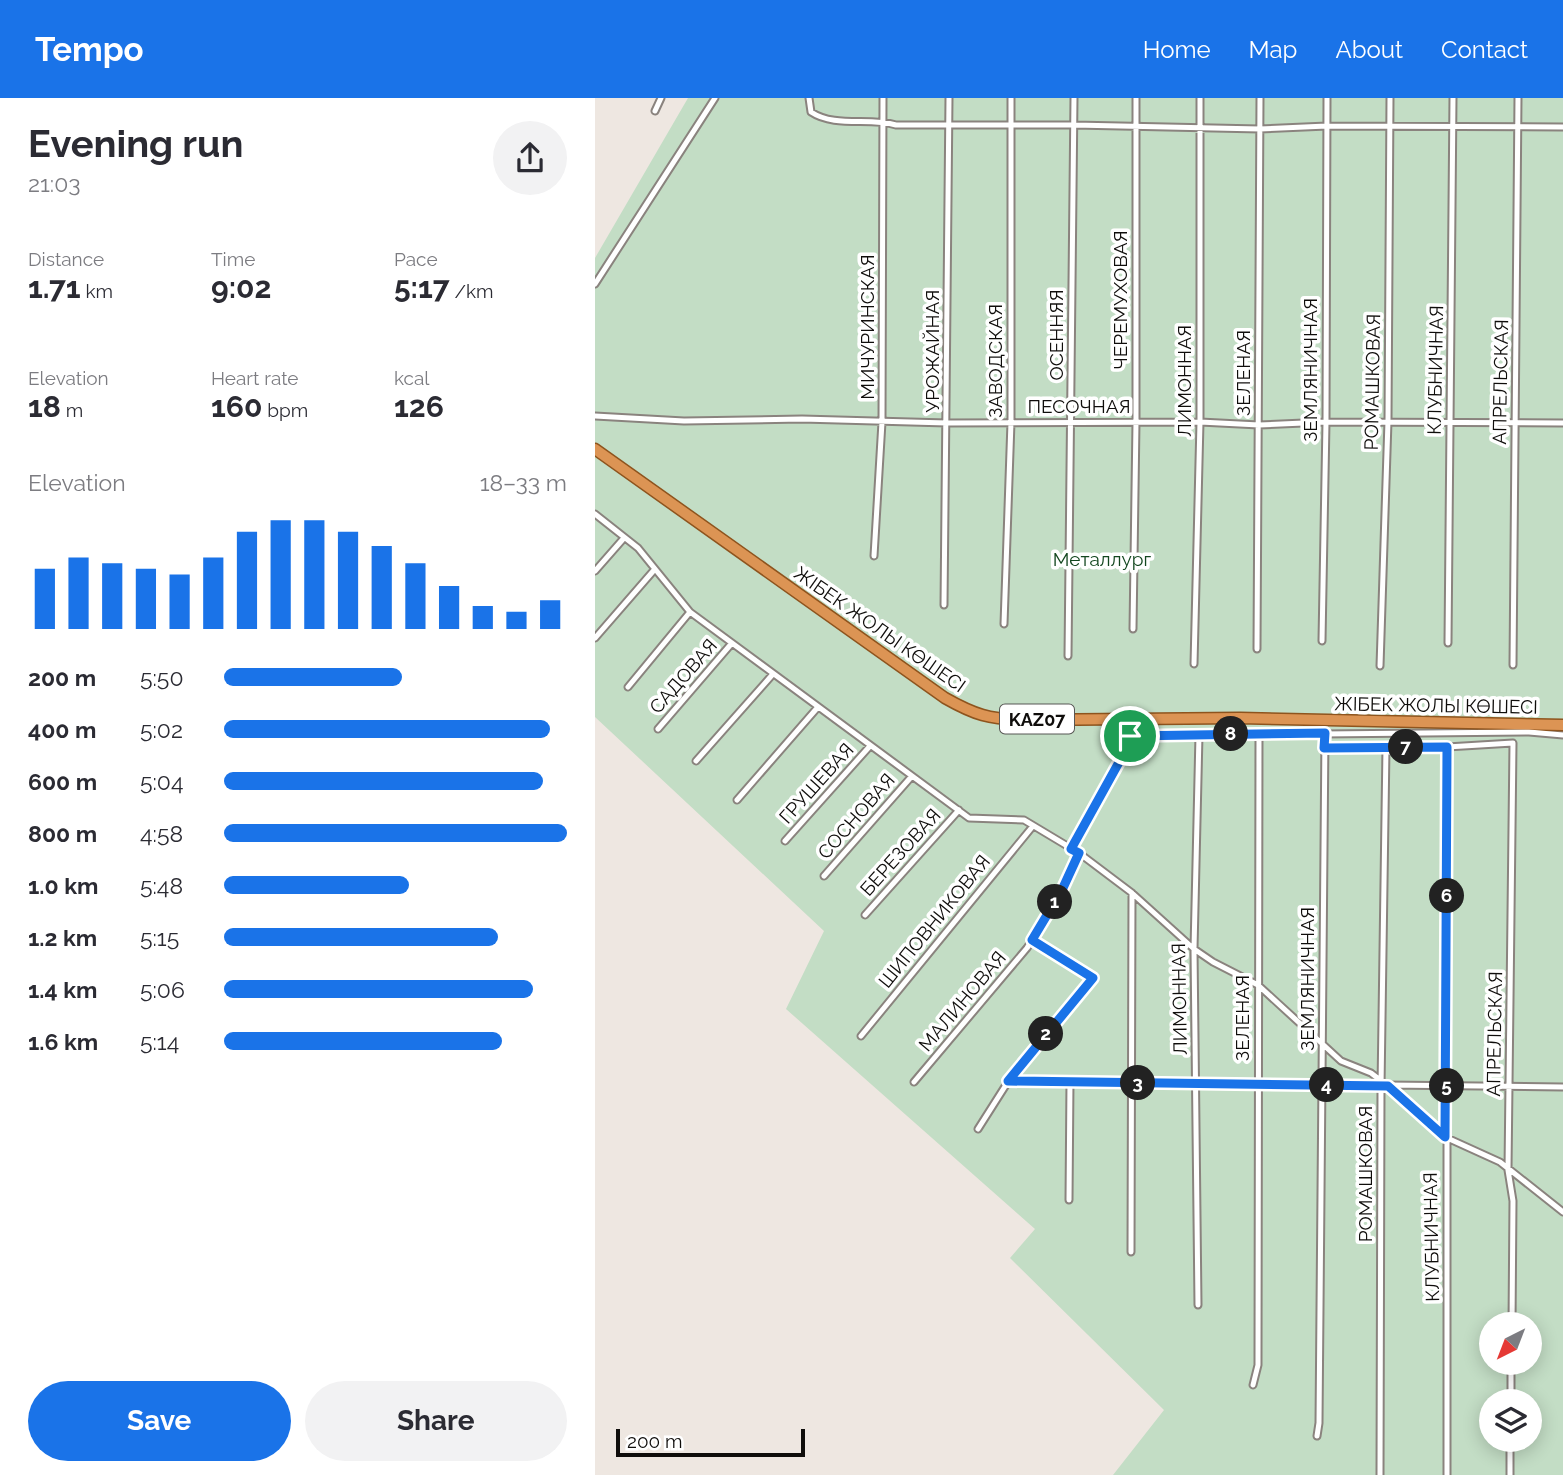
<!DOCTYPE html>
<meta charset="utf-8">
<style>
:root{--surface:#fff;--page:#f2f2f3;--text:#2b2b33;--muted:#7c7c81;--accent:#1a73e8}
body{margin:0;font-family:Raleway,sans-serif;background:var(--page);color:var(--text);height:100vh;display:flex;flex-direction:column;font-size:26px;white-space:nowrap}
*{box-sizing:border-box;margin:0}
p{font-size:23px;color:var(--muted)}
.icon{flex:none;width:38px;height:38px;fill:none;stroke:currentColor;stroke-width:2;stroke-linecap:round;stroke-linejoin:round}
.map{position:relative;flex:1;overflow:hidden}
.details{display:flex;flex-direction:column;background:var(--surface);width:595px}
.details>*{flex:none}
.needle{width:46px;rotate:222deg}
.controls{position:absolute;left:884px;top:1214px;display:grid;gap:14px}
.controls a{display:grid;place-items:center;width:63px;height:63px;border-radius:50%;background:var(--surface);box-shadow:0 4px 18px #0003;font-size:35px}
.scale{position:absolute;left:21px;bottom:18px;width:189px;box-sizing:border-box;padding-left:7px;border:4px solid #0f0d0b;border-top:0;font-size:19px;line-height:24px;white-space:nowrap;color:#0f0d0b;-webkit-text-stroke:5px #fff;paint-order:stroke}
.pin{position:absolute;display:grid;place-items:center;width:60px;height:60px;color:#fff;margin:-30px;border:4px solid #fff;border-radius:50%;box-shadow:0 2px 7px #0007}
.km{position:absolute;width:35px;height:35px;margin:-18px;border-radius:50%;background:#222;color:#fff;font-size:19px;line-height:35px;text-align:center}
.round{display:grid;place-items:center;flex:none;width:74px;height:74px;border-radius:37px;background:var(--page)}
.head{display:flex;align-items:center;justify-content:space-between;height:119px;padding:0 28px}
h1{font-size:38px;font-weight:700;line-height:52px}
.metrics{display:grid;grid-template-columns:repeat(3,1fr);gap:10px;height:119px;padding:7px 28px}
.metrics div{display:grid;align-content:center}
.metrics b{font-size:30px;font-weight:700}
.metrics small{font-size:19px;font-weight:400}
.metrics p{font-size:19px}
.chart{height:196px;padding:14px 28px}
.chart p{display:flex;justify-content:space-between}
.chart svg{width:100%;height:126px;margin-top:7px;stroke:var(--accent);stroke-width:6}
.primary-button{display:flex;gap:14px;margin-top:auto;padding:14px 28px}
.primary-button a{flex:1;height:80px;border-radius:42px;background:var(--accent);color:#fff;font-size:28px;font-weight:700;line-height:80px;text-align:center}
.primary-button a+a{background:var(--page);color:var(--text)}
ul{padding:0 28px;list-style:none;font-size:23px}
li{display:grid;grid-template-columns:112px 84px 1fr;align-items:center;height:52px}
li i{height:18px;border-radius:9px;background:var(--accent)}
header{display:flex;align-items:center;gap:42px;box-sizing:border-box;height:98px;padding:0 35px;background:var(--accent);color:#fff}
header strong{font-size:33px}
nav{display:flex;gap:38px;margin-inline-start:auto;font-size:24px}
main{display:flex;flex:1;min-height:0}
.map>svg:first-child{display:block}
.green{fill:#c3ddc5;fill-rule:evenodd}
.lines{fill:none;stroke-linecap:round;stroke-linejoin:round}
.minor-casing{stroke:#8a837e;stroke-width:9}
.trunk-casing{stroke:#8e541e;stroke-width:13}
.minor{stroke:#fff;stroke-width:5}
.trunk{stroke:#dc9454;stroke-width:10}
.route-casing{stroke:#fff;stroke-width:14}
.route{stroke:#1a73e8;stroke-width:9}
.labels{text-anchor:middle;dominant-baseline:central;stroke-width:7;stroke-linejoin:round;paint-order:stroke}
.shield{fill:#fff;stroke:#575654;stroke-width:2}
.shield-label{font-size:18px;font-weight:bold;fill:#0f0d0b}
.street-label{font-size:19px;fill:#0f0d0b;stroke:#fff}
.park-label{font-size:19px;fill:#13471f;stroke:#fff}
</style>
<header>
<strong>Tempo</strong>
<nav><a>Home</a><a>Map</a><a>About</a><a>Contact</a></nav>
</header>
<main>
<section class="details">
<div class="head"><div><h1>Evening run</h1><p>21:03</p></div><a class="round"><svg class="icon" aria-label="share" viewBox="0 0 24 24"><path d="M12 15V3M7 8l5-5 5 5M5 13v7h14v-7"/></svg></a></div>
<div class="metrics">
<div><p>Distance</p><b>1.71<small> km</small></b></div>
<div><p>Time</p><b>9:02</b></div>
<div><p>Pace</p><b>5:17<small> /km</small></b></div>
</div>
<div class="metrics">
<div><p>Elevation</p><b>18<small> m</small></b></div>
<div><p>Heart rate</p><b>160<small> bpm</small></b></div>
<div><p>kcal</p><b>126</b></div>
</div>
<div class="chart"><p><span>Elevation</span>18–33 m</p>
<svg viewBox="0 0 160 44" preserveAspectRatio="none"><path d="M5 44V23M15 44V19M25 44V21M35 44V23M45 44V25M55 44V19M65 44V10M75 44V6M85 44V6M95 44V10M105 44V15M115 44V21M125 44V29M135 44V36M145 44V38M155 44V34"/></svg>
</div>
<ul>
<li><b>200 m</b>5:50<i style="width:52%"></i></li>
<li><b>400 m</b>5:02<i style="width:95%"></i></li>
<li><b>600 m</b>5:04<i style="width:93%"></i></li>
<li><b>800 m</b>4:58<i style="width:100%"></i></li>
<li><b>1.0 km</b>5:48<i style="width:54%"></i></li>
<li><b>1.2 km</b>5:15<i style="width:80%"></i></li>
<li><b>1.4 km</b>5:06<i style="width:90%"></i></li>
<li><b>1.6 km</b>5:14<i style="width:81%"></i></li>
</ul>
<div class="primary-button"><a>Save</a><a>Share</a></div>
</section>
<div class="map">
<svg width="968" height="1377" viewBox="0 0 968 1377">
<rect width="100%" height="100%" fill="#eee7e1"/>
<path class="green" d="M 93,0 L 968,0 L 968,1377 L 518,1377 L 569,1312 L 415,1160 L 440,1131 L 191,911 L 229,833 L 0,619 L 0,160 ZM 896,1227 L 934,1227 L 934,1265 L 896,1265 ZM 896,1304 L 934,1304 L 934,1342 L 896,1342 Z"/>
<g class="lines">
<defs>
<path id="minor" d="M 214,0 L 216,14 C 240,30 274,19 301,27 L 479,27 L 665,31 L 732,28 L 968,29
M 60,13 L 66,0
M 0,186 L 120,0
M 0,318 L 89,323 L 207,321 L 352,325 L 605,324 L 664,327 L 731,324 L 968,325
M 0,416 L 43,450 L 95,514 L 374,720 L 429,722 L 484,755 L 537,795 L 599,851 L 618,864 L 663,887 L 746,963 L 776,975 L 793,988
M 279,458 L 287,324 L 288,0
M 0,473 L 29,440
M 349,507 L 354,0
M 409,526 L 416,324 L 416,0
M 538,531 L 541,324 L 541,0
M 0,540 L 60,471
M 727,543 L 731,324 L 732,0
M 853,545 L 858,0
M 662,551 L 665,0
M 473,558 L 479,0
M 599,566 L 605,324 L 605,0
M 918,567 L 923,0
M 785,568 L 793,323 L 795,0
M 33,589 L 95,514
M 63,631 L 137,545
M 535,638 L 934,634 L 968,637
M 852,649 L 852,1377
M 729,650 L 852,649 L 918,645 L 913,1072 L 918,1103 L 917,1227
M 101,663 L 178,576
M 142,702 L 223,609
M 190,743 L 275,648
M 476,751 L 532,647 L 540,620
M 229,778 L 317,678
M 270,817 L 364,712
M 266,938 L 438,728
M 413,983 L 968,989
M 319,984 L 432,850 L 448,826 L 484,755
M 795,988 L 850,1039 L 905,1064 L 968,1114
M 383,1031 L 416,979 L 498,880 L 437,842
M 474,1102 L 475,983
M 536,1154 L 537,795
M 603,1207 L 599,851 L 604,637
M 658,1287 L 663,1267 L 664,636
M 916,1304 L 916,1265
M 722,1338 L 724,1325 L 730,635
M 785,1377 L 786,989 L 791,649
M 915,1377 L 915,1342"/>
<path id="trunk" d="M 0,351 L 350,600 C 380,617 394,621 428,622 L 645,620 L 968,627"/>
</defs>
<use href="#minor" class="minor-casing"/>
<use href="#trunk" class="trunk-casing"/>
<use href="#minor" class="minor"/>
<use href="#trunk" class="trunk"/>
</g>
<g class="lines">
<defs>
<path id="route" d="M 730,635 L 729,650 L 852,649 L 850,1039 L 793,988 L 413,983 L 498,880 L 437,842 L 467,792 L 484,755 L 476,751 L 533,648 L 535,638 Z"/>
</defs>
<use href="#route" class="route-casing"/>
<use href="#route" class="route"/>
</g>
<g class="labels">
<rect class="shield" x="405" y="606.5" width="74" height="29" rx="5"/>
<g class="shield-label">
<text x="442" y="621">KAZ07</text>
</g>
<g class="street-label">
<text transform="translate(525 202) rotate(-90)">ЧЕРЕМУХОВАЯ</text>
<text transform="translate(272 229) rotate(-90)">МИЧУРИНСКАЯ</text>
<text transform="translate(461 237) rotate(-90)">ОСЕННЯЯ</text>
<text transform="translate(337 253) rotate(-90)">УРОЖАЙНАЯ</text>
<text transform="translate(400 263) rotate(-90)">ЗАВОДСКАЯ</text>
<text transform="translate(715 272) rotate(-90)">ЗЕМЛЯНИЧНАЯ</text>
<text transform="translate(840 272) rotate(-89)">КЛУБНИЧНАЯ</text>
<text transform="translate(648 275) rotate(-90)">ЗЕЛЕНАЯ</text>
<text transform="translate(589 283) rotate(-90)">ЛИМОННАЯ</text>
<text transform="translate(777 284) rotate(-89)">РОМАШКОВАЯ</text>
<text transform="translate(905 284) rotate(-89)">АПРЕЛЬСКАЯ</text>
<text x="484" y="308">ПЕСОЧНАЯ</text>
<text transform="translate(285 531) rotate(35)">ЖІБЕК ЖОЛЫ КӨШЕСІ</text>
<text transform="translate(88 578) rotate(-49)">САДОВАЯ</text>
<text transform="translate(841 607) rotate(1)">ЖІБЕК ЖОЛЫ КӨШЕСІ</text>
<text transform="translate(221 685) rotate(-48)">ГРУШЕВАЯ</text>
<text transform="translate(261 718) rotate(-49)">СОСНОВАЯ</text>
<text transform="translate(305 754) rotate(-48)">БЕРЕЗОВАЯ</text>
<text transform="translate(339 823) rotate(-51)">ШИПОВНИКОВАЯ</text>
<text transform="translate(712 881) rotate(-90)">ЗЕМЛЯНИЧНАЯ</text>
<text transform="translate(584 901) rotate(-91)">ЛИМОННАЯ</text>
<text transform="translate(367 903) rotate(-50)">МАЛИНОВАЯ</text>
<text transform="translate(647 920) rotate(-90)">ЗЕЛЕНАЯ</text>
<text transform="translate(899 936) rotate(-89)">АПРЕЛЬСКАЯ</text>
<text transform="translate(770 1076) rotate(-90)">РОМАШКОВАЯ</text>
<text transform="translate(836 1139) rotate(-91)">КЛУБНИЧНАЯ</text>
</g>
<g class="park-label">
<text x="507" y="461">Металлург</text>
</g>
</g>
</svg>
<div class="controls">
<a><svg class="needle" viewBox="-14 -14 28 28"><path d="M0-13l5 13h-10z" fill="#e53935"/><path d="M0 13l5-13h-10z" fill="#7c7c81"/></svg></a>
<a><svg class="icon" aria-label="layers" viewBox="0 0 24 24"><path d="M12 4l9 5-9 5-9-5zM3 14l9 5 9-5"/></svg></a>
</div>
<div class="scale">200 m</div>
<div class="pin" style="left:535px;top:638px;background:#1e9e55"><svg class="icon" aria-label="arrive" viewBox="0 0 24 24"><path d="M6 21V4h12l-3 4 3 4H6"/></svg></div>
<b class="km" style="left:460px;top:804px">1</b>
<b class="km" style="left:451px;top:936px">2</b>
<b class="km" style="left:543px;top:985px">3</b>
<b class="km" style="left:732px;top:987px">4</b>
<b class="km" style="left:852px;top:988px">5</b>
<b class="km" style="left:852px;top:798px">6</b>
<b class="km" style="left:811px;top:649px">7</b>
<b class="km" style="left:636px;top:636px">8</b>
</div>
</main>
